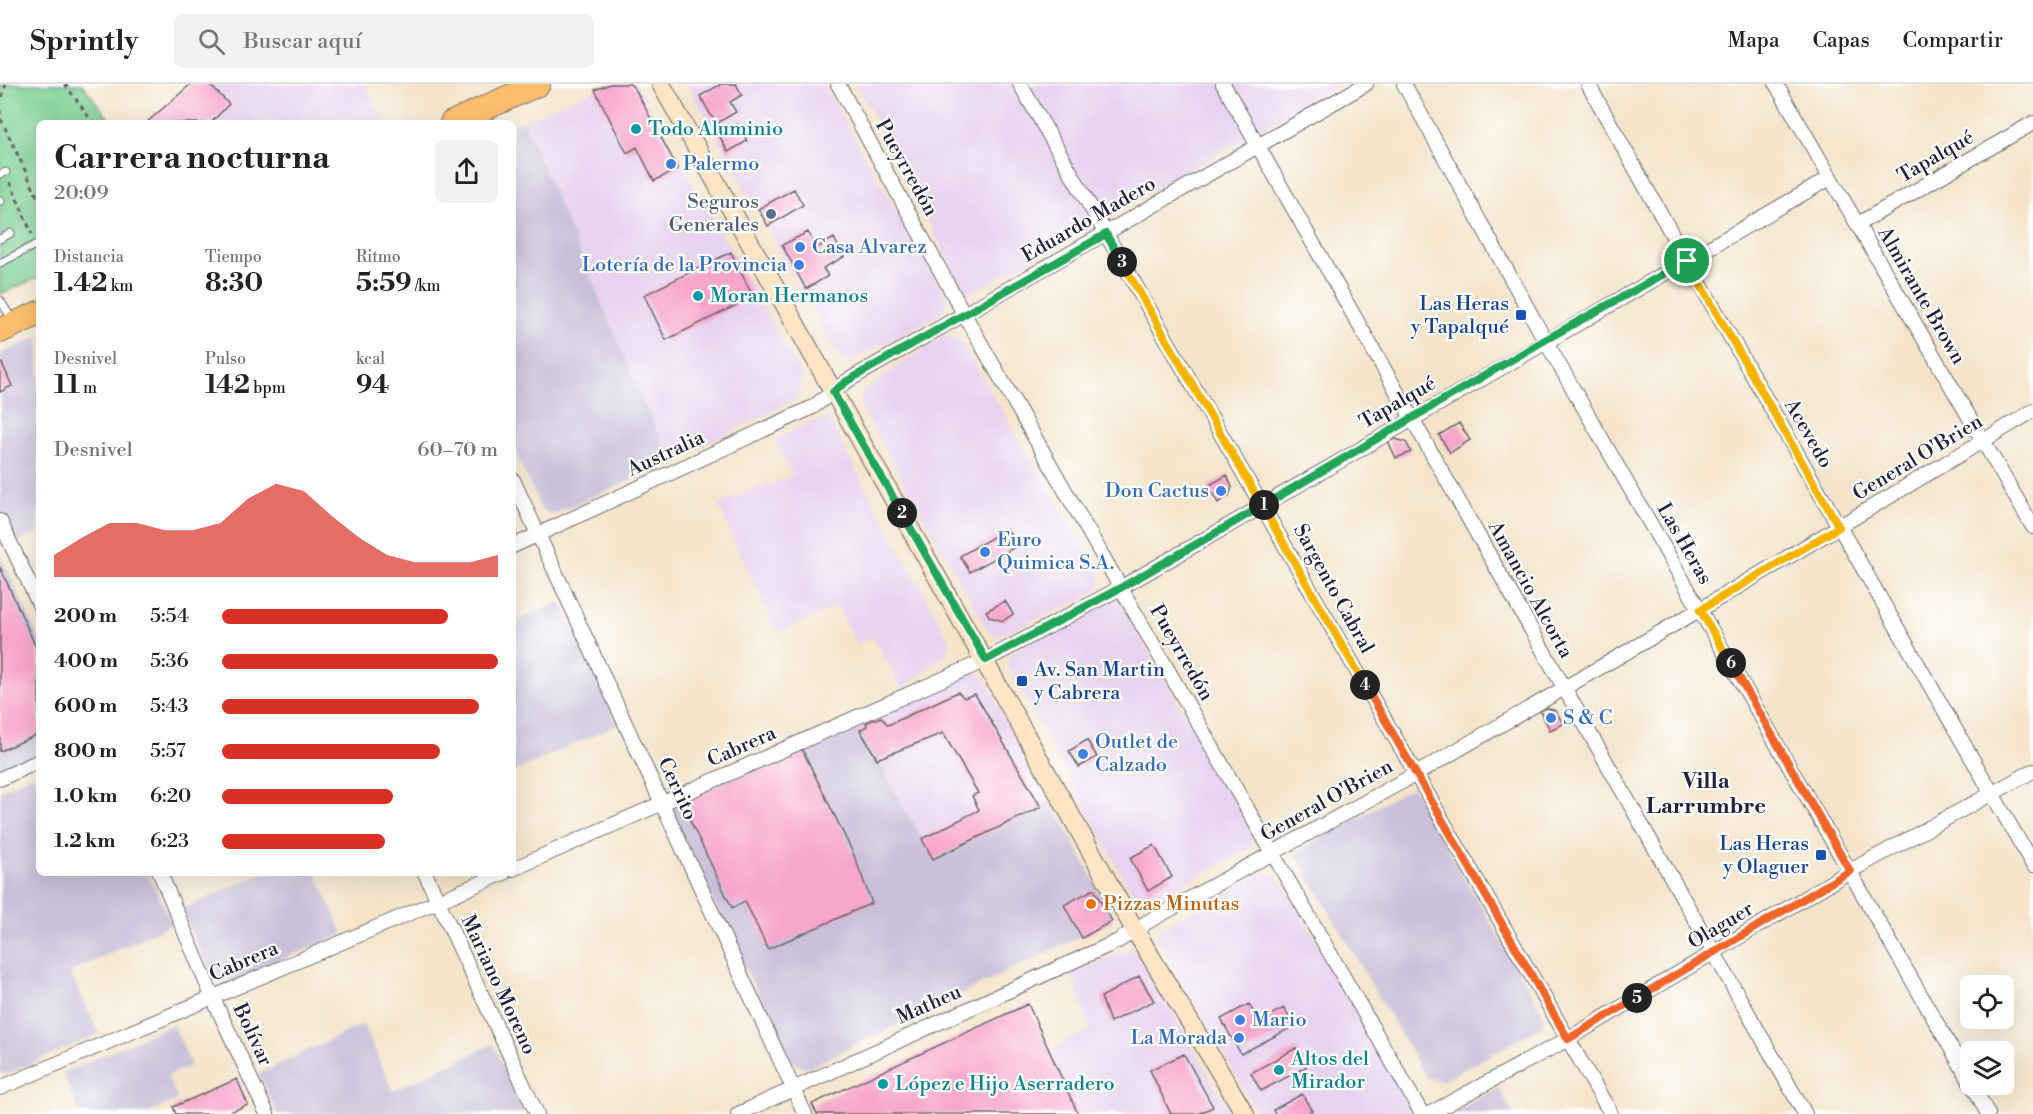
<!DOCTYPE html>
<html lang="es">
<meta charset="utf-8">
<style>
:root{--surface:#fff;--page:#f2f2f2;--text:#222;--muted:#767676;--line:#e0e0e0;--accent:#d93025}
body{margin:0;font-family:"Libre Bodoni",serif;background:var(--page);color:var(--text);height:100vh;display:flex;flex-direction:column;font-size:22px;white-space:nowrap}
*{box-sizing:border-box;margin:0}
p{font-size:20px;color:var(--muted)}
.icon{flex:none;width:33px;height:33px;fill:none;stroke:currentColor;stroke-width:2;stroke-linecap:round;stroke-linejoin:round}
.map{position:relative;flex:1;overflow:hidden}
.side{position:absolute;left:36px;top:36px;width:480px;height:756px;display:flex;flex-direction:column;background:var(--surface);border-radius:9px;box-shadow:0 6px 24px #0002}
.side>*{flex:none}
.buttons{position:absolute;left:1960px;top:891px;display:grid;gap:12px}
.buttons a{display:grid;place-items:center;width:54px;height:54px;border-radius:9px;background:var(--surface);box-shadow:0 6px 24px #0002;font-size:30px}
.pin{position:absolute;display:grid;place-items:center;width:51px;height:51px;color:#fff;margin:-26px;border:3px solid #fff;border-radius:50%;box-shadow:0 2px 6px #0007}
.km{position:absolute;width:30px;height:30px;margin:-15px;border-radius:50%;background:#222;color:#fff;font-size:16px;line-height:30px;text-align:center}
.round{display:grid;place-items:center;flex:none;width:63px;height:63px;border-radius:9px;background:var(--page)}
.overview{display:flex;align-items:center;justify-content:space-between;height:102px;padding:0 18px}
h1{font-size:33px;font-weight:700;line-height:45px}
.stats{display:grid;grid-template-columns:repeat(3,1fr);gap:9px;height:102px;padding:6px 18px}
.stats div{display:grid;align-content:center}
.stats b{font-size:26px;font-weight:700}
.stats small{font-size:16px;font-weight:400}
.stats p{font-size:16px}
.chart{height:168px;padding:12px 18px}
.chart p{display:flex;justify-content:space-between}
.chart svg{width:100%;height:108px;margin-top:6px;fill:var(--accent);opacity:.7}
ul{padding:0 18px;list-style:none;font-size:20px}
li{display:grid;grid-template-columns:96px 72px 1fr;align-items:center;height:45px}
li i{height:15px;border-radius:8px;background:var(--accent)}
header{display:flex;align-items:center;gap:36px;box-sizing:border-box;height:84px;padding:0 30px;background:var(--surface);border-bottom:2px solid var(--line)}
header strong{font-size:28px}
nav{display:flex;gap:33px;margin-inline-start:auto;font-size:21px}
.search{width:420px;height:54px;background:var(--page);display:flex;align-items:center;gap:15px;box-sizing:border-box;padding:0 21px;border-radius:9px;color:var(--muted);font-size:22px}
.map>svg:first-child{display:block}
.built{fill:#e7d2ef}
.industrial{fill:#c8bfd8}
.green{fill:#7bcf92;stroke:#4e7866;stroke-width:1.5}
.building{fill:#f7a6cb}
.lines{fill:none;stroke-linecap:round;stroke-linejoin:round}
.lane-casing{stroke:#6c666d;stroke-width:9}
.street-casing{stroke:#6c666d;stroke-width:16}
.secondary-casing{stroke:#6c666d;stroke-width:20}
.highway-casing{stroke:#6c666d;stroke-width:26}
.path{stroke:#6c666d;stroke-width:3;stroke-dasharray:4.5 4.5;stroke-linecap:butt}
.lane{stroke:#fff;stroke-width:7}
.street{stroke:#fff;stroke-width:14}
.secondary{stroke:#fde5c5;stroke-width:18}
.highway{stroke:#fabe6d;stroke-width:24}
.split-1-casing{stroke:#fff;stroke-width:12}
.split-2-casing{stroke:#fff;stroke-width:12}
.split-3-casing{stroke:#fff;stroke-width:12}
.split-4-casing{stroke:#fff;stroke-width:12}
.split-5-casing{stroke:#fff;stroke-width:12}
.split-6-casing{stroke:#fff;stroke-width:12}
.split-7-casing{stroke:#fff;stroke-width:12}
.split-1{stroke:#22a559;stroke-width:8}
.split-2{stroke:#22a559;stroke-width:8}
.split-3{stroke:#22a559;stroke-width:8}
.split-4{stroke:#f5b400;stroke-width:8}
.split-5{stroke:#f0652b;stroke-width:8}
.split-6{stroke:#f0652b;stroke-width:8}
.split-7{stroke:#f5b400;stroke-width:8}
.culture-dot{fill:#0f9aa8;stroke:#fff;stroke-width:2}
.shop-dot{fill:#3f7fe0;stroke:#fff;stroke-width:2}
.service-dot{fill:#5c6f8a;stroke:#fff;stroke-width:2}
.transit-dot{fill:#1a4fb4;stroke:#fff;stroke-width:2}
.food-dot{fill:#e8710a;stroke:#fff;stroke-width:2}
.labels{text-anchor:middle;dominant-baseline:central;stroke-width:4.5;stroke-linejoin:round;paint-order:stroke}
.culture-label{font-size:20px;fill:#0d838f;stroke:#fff;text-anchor:start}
.street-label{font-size:20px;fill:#22223b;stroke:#fff}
.shop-label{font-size:20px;fill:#366cbe;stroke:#fff;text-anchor:start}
.service-label{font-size:20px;fill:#4e5e75;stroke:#fff;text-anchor:end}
.transit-label{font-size:20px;fill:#164399;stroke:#fff;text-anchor:end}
.food-label{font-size:20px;fill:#c56008;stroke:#fff;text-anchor:start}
.quarter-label{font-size:22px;font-weight:bold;fill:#22223b;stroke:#fff}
</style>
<header>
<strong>Sprintly</strong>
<div class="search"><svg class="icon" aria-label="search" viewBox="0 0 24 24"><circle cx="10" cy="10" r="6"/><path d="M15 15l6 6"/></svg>Buscar aquí</div>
<nav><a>Mapa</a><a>Capas</a><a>Compartir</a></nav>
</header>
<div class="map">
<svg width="2033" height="1030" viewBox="0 0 2033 1030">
<rect width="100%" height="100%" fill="#fff"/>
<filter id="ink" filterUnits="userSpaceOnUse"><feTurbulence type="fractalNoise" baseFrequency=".0167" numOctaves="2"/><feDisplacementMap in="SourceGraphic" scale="12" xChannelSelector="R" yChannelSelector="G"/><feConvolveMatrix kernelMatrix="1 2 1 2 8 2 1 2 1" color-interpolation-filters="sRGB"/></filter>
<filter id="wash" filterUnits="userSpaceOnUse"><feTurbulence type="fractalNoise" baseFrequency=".008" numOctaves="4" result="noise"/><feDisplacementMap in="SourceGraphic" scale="24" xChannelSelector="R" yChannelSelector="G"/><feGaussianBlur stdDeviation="1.35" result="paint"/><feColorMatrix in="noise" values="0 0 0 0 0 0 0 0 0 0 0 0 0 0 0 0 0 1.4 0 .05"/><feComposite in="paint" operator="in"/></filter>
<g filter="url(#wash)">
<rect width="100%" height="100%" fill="#f4e4ca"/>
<path class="built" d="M 191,0 L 366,0 L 384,38 L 146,39 Z
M 608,0 L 635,0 L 638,3 L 803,294 L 796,315 L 670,378 L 523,37 Z
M 687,0 L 823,0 L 946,212 L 946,220 L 942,229 L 850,277 L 839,274 Z
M 857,0 L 1341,0 L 966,212 Z
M 944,251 L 960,256 L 1099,489 L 1101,498 L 1093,510 L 997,552 L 988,546 L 860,321 L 861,308 Z
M 828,335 L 951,559 L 946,570 L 902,605 L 873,553 L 856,560 L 837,522 L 777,549 L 718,420 L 793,391 L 774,357 L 811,337 Z
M 1117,513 L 1253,749 L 1252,758 L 1248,766 L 1153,815 L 1135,812 L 1129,803 L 1008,583 L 1007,576 L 1012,568 Z
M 973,588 L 983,592 L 1052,717 L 933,775 L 855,636 Z
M 1264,788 L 1271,789 L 1282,798 L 1413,1022 L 1412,1030 L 1258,1030 L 1157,853 L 1157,846 Z
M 1129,865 L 1139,869 L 1231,1030 L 1078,1030 L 1049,966 L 1090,946 L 1072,890 Z"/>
<path class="industrial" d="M 523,37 L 670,378 L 555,430 L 543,427 L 540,423 L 513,362 L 513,41 Z
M 39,252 L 39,448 L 15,459 L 0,425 L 0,270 Z
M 0,470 L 39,555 L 39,669 L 0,688 Z
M 561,517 L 618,640 L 513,688 L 513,539 Z
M 855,636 L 933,775 L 1052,717 L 1113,833 L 1112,837 L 810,983 L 802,983 L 790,975 L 670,729 L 671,722 Z
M 33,691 L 39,704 L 39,789 L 148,789 L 172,840 L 70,888 L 99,950 L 7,990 L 0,989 L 0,706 Z
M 1412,703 L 1544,931 L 1543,942 L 1442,997 L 1426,994 L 1295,769 Z
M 263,789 L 316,789 L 343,850 L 234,896 L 217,894 L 210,888 L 181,826 Z
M 173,940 L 191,981 L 167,992 L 178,1015 L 146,1030 L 80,1030 L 62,989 Z
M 363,940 L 393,1007 L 493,960 L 523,1027 L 516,1030 L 277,1030 L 259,990 Z
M 1498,1003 L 1513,1030 L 1454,1030 L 1454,1029 Z"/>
<path class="green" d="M 0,0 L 82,0 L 112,39 L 39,39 L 39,193 L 0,210 Z"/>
<g id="blocks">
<path class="building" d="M 191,0 L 209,0 L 229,20 L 211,39 L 146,39 Z
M 610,0 L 630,0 L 635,5 L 678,85 L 654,97 L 637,63 L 627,69 L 595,6 Z
M 721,0 L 736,0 L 742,11 L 730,18 L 736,28 L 716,40 L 700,12 Z
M 738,40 L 747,57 L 728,68 L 719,51 Z
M 794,105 L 803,121 L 768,142 L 758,125 Z
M 808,148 L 817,164 L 834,154 L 844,173 L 823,184 L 828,192 L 806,205 L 782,161 Z
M 731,168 L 753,213 L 666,256 L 644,211 Z
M 2,279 L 12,302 L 0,308 L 0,280 Z
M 1459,339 L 1470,356 L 1450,369 L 1439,351 Z
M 1395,355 L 1406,358 L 1411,368 L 1396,374 L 1388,357 Z
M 1227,391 L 1232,403 L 1229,412 L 1218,419 L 1208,402 Z
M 1007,445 L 1017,462 L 970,488 L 960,472 Z
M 0,483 L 39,570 L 39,650 L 0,667 Z
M 1005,517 L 1013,530 L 1003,537 L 990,533 L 986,527 Z
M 958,608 L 964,614 L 975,610 L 1041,723 L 933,775 L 922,755 L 979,726 L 972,712 L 978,709 L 943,649 L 877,675 L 860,646 L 867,642 L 866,639 L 881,633 L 888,641 Z
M 1547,624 L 1556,627 L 1563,640 L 1550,646 L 1540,627 Z
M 1087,656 L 1097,673 L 1079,683 L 1069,667 Z
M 802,665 L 853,769 L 872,819 L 768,865 L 745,817 L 732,824 L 685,726 L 690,714 Z
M 1154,761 L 1172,793 L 1148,807 L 1130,774 Z
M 1094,805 L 1112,837 L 1082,854 L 1064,821 Z
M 1139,892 L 1154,917 L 1110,938 L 1101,913 Z
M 1028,920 L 1078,1030 L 817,1030 L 812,1020 Z
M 1249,920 L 1258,937 L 1284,924 L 1294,942 L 1241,970 L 1221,935 Z
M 1296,964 L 1306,983 L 1261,1007 L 1251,989 Z
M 1184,970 L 1213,1023 L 1198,1030 L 1171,1030 L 1150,986 Z
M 237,995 L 248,1021 L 224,1030 L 176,1030 L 173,1023 Z
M 1302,1010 L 1312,1027 L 1306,1030 L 1275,1030 L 1273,1026 Z"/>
</g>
</g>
<g filter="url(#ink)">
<use href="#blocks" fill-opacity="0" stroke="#6c666d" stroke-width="1.5"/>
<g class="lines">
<defs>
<path id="lane" d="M 0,90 L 6,88
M 0,117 L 1,117
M 0,155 L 11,149
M 0,179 L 37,160
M 0,216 L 12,235"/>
<path id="street" d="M 838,0 L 964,230 L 1422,1030
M 1020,0 L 1611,1030
M 1223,0 L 1805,1030
M 1404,0 L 1545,256 L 1971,999
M 1588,0 L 1687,177 L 2033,781
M 1776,0 L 2033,443
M 1858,140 L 2033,39
M 513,396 L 805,1030
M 0,437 L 39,520
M 513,462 L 813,323 L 847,297 L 1366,0
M 0,695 L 39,677
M 513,785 L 986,576 L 1122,503 L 1830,94
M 160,789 L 212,912 L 267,1030
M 425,789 L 537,1030
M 1972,1000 L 1988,1030
M 0,1004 L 504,789
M 738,1030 L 1118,857 L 1149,837 L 1416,690 L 1699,526 L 2033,327
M 1429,1030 L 1568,955 L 1850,787 L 2033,687"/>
<path id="secondary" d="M 661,0 L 1136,848 L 1245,1030"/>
<path id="highway" d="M 452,39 L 538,0
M 0,247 L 39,229"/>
</defs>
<use href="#lane" class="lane-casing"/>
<use href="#street" class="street-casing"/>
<use href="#secondary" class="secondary-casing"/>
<use href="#highway" class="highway-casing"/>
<path class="path" d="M 6,0 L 0,20 L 0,33 L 39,116
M 65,0 L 93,39
M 10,98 L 32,150"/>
<use href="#lane" class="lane"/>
<use href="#street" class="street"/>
<use href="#secondary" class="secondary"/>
<use href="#highway" class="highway"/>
</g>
</g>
<g class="lines" filter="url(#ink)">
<defs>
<path id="split-1" d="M 1264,421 L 1545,256 L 1687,177"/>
<path id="split-2" d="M 902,429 L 986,576 L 1122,503 L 1264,421"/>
<path id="split-3" d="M 902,429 L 833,308 L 847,297 L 1106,150 L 1122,178"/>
<path id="split-4" d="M 1122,178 L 1365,601"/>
<path id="split-5" d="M 1365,601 L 1568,955 L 1637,914"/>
<path id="split-6" d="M 1637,914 L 1850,787 L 1731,579"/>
<path id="split-7" d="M 1687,177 L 1839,443 L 1700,526 L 1731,579"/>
</defs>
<use href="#split-1" class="split-1-casing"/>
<use href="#split-2" class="split-2-casing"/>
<use href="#split-3" class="split-3-casing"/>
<use href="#split-4" class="split-4-casing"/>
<use href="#split-5" class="split-5-casing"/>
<use href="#split-6" class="split-6-casing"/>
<use href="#split-7" class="split-7-casing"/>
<use href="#split-1" class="split-1"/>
<use href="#split-2" class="split-2"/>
<use href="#split-3" class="split-3"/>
<use href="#split-4" class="split-4"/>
<use href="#split-5" class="split-5"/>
<use href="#split-6" class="split-6"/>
<use href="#split-7" class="split-7"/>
</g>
<g class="culture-dot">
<circle cx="636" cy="45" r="6"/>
<circle cx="698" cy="212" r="6"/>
<circle cx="1279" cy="986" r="6"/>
<circle cx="883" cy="1000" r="6"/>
</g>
<g class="shop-dot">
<circle cx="671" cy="80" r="6"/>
<circle cx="800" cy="163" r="6"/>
<circle cx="799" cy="181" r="6"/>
<circle cx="1221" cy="407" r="6"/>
<circle cx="985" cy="468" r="6"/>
<circle cx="1551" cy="634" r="6"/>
<circle cx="1083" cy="670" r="6"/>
<circle cx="1240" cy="936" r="6"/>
<circle cx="1239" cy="954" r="6"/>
</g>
<circle class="service-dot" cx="771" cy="130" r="6"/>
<g class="transit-dot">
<rect x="1515" y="225" width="12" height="12" rx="3"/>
<rect x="1016" y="591" width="12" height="12" rx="3"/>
<rect x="1815" y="765" width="12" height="12" rx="3"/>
</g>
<circle class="food-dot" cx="1091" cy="820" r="6"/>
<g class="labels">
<g class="culture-label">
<text x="648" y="45">Todo Aluminio</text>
<text x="710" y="212">Moran Hermanos</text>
<text x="1291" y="975">Altos del<tspan x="1291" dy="23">Mirador</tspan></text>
<text x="895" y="1000">López e Hijo Aserradero</text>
</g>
<g class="street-label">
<text transform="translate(1936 73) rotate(-30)">Tapalqué</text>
<text transform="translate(906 84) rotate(61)">Pueyrredón</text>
<text transform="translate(1089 136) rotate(-30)">Eduardo Madero</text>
<text transform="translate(1921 212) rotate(60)">Almirante Brown</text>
<text transform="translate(1398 319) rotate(-30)">Tapalqué</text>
<text transform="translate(1808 350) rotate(60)">Acevedo</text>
<text transform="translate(666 370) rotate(-25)">Australia</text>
<text transform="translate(1918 374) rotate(-31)">General O'Brien</text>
<text transform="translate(1684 460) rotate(60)">Las Heras</text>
<text transform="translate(1333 505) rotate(61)">Sargento Cabral</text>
<text transform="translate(1530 506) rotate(61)">Amancio Alcorta</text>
<text transform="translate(1181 569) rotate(60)">Pueyrredón</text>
<text transform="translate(742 663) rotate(-24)">Cabrera</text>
<text transform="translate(677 705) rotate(65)">Cerrito</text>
<text transform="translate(1327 717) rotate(-29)">General O'Brien</text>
<text transform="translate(1721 842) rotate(-31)">Olaguer</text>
<text transform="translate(244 878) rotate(-23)">Cabrera</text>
<text transform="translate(498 901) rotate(65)">Mariano Moreno</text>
<text transform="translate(929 921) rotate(-24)">Matheu</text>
<text transform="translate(252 951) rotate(65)">Bolívar</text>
</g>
<g class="shop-label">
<text x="683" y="80">Palermo</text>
<text x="812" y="163">Casa Alvarez</text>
<text x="787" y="181" text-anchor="end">Lotería de la Provincia</text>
<text x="1209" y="407" text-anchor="end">Don Cactus</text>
<text x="997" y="456">Euro<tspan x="997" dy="23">Quimica S.A.</tspan></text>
<text x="1563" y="634">S &amp; C</text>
<text x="1095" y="658">Outlet de<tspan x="1095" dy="23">Calzado</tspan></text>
<text x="1252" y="936">Mario</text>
<text x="1227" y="954" text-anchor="end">La Morada</text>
</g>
<g class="service-label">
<text x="759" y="118">Seguros<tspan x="759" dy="23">Generales</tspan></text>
</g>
<g class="transit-label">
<text x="1509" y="220">Las Heras<tspan x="1509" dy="23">y Tapalqué</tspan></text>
<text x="1034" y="586" text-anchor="start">Av. San Martin<tspan x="1034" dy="23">y Cabrera</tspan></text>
<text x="1809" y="760">Las Heras<tspan x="1809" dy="23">y Olaguer</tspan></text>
</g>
<g class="food-label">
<text x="1103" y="820">Pizzas Minutas</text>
</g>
<g class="quarter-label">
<text x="1706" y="697">Villa<tspan x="1706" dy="25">Larrumbre</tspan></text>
</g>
</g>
</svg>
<div class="buttons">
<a><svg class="icon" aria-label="locate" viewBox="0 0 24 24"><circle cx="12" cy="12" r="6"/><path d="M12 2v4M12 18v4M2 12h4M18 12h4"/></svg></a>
<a><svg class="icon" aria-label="layers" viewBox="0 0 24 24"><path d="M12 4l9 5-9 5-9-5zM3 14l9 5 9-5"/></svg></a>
</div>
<div class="pin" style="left:1687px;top:177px;background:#1e9e55"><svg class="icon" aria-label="arrive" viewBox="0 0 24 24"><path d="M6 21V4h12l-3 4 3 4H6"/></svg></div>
<b class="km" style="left:1264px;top:421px">1</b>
<b class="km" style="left:902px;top:429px">2</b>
<b class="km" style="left:1122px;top:178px">3</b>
<b class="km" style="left:1365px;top:601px">4</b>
<b class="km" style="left:1637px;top:914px">5</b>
<b class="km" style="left:1731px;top:579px">6</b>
<section class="side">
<div class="overview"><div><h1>Carrera nocturna</h1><p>20:09</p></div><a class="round"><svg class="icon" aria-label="share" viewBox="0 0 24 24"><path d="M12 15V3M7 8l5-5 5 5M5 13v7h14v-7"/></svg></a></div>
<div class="stats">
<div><p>Distancia</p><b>1.42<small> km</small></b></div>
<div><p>Tiempo</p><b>8:30</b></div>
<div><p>Ritmo</p><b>5:59<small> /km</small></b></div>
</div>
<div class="stats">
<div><p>Desnivel</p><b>11<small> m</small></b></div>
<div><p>Pulso</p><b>142<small> bpm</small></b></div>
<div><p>kcal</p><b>94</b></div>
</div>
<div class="chart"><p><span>Desnivel</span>60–70 m</p>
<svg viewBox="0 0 160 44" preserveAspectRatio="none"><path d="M0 44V35L10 28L20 22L30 22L40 25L50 25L60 22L70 12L80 6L90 9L100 19L110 28L120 35L130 38L140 38L150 38L160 35V44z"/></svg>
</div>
<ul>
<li><b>200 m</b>5:54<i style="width:82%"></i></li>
<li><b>400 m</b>5:36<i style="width:100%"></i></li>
<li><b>600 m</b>5:43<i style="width:93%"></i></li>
<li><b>800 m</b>5:57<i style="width:79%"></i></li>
<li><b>1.0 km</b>6:20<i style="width:62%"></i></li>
<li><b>1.2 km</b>6:23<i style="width:59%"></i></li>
</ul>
</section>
</div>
